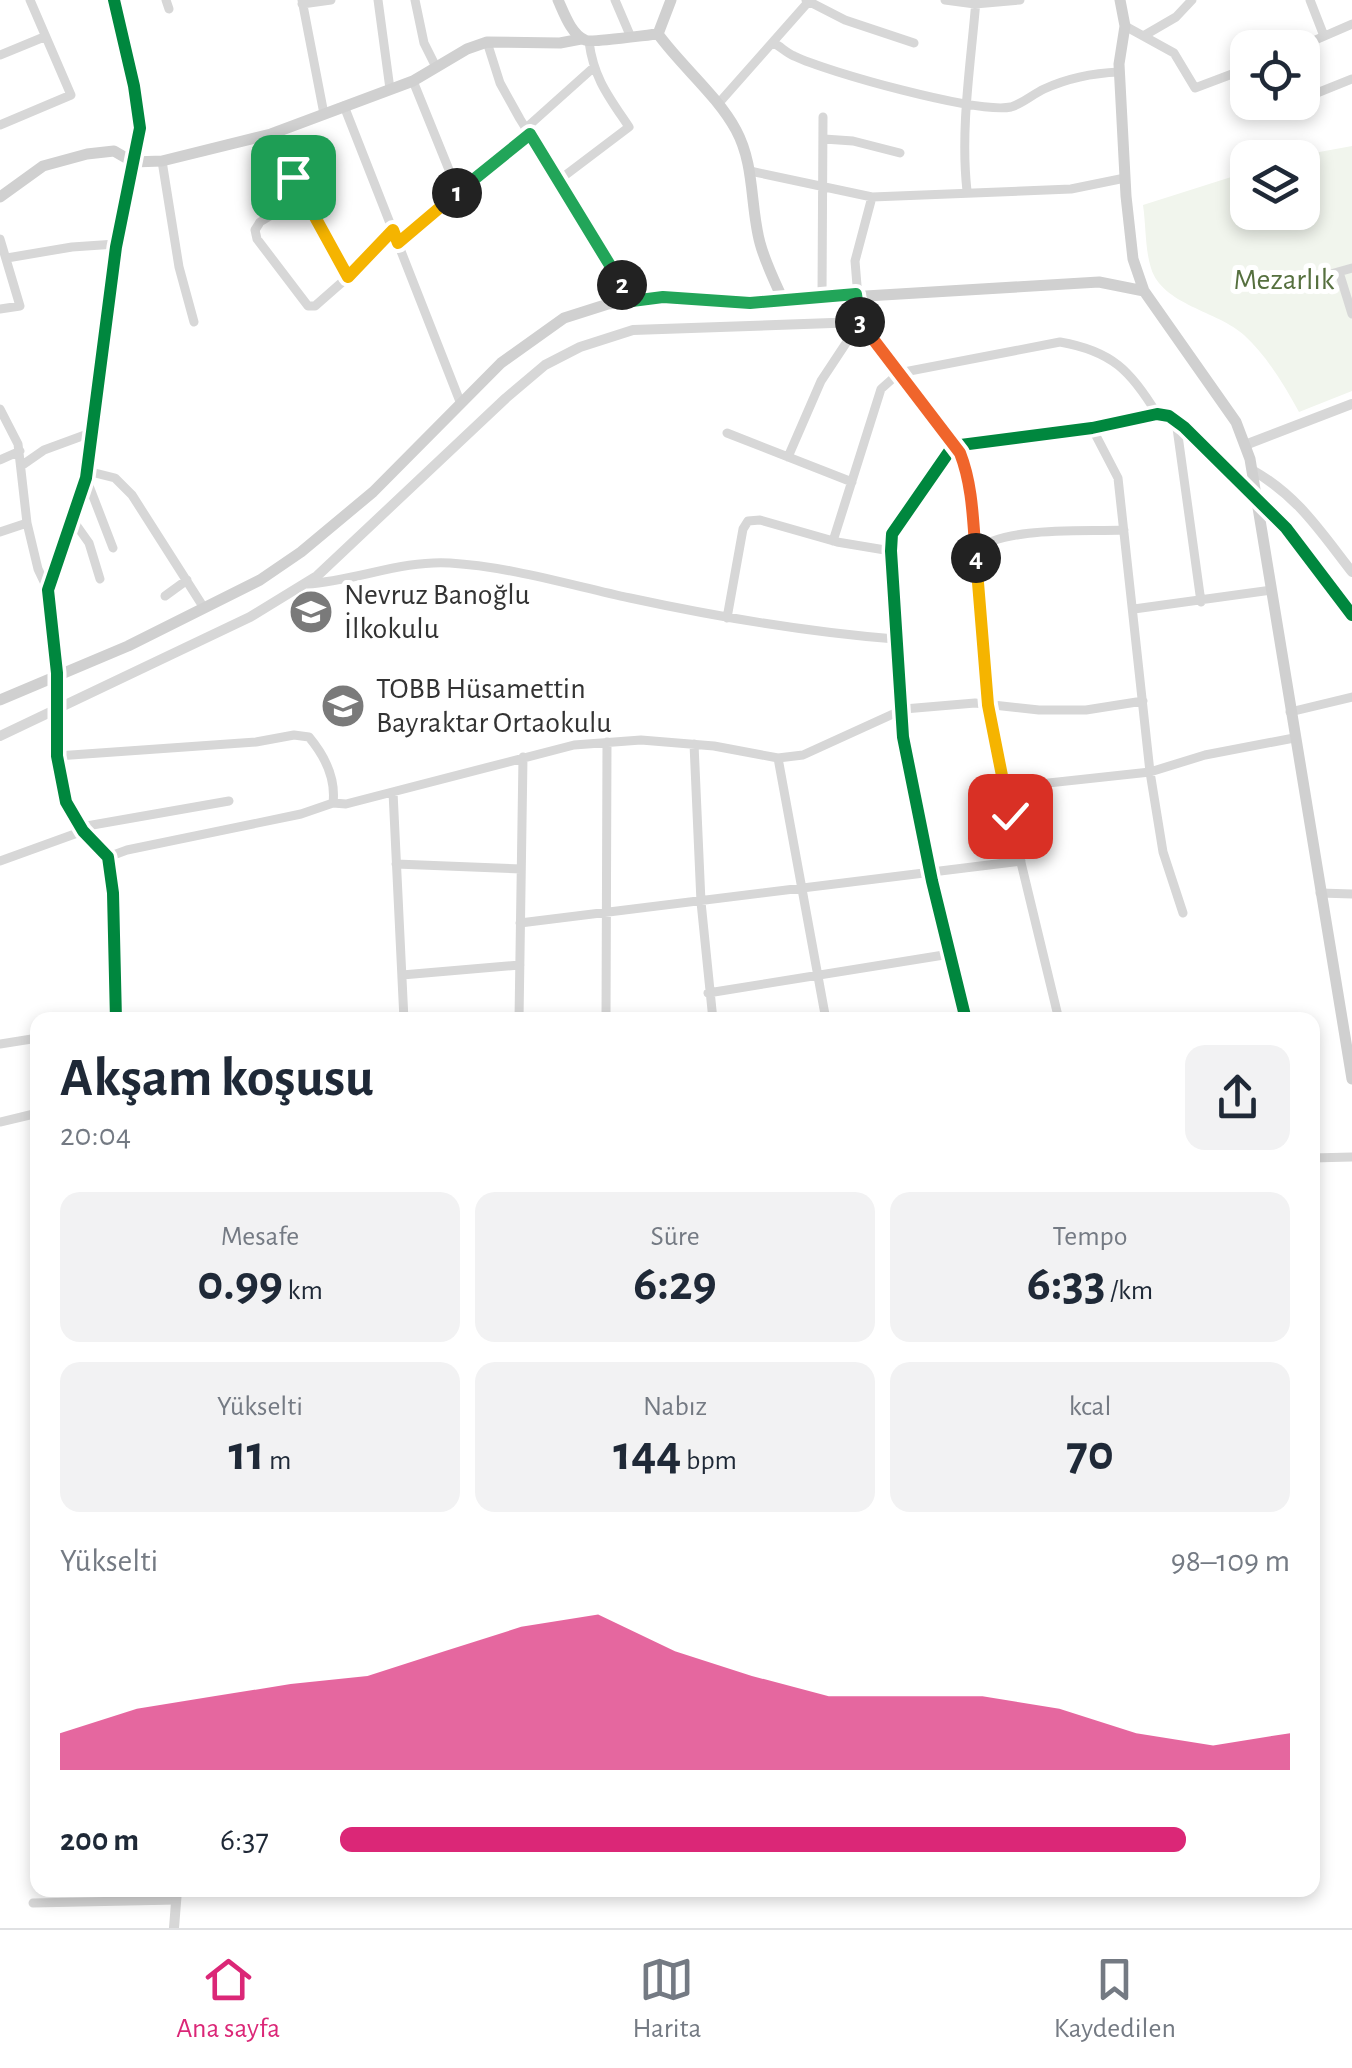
<!DOCTYPE html>
<html lang="tr">
<meta charset="utf-8">
<style>
:root{--surface:#fff;--page:#f2f2f3;--text:#1f2937;--muted:#747a83;--line:#e0e1e3;--accent:#db2777}
body{margin:0;font-family:"Alegreya Sans",sans-serif;background:var(--page);color:var(--text);height:100vh;display:flex;flex-direction:column;font-size:38px;white-space:nowrap}
*{box-sizing:border-box;margin:0}
p{font-size:32px;color:var(--muted)}
.icon{flex:none;width:55px;height:55px;fill:none;stroke:currentColor;stroke-width:2;stroke-linecap:round;stroke-linejoin:round}
.map{position:relative;flex:1;overflow:hidden}
.sheet{position:absolute;left:30px;top:1012px;width:1290px;height:885px;display:flex;flex-direction:column;background:var(--surface);border-radius:20px;box-shadow:0 5px 15px #0003}
.sheet>*{flex:none}
.fabs{position:absolute;left:1230px;top:30px;display:grid;gap:20px}
.fabs a{display:grid;place-items:center;width:90px;height:90px;border-radius:20px;background:var(--surface);box-shadow:0 5px 15px #0003;font-size:50px}
.pin{position:absolute;display:grid;place-items:center;width:85px;height:85px;color:#fff;margin:-42px;border-radius:20px;box-shadow:0 5px 15px #0006}
.km{position:absolute;width:50px;height:50px;margin:-25px;border-radius:50%;background:#222;color:#fff;font-size:28px;line-height:50px;text-align:center}
.round{display:grid;place-items:center;flex:none;width:105px;height:105px;border-radius:20px;background:var(--page)}
.overview{display:flex;align-items:center;justify-content:space-between;height:170px;padding:0 30px}
h1{font-size:55px;font-weight:700;line-height:75px}
.figures{display:grid;grid-template-columns:repeat(3,1fr);gap:15px;height:170px;padding:10px 30px}
.figures div{display:grid;align-content:center;border-radius:20px;background:var(--page);text-align:center}
.figures b{font-size:50px;font-weight:700}
.figures small{font-size:28px;font-weight:400}
.figures p{font-size:28px}
.chart{height:280px;padding:20px 30px}
.chart p{display:flex;justify-content:space-between}
.chart svg{width:100%;height:180px;margin-top:10px;fill:var(--accent);opacity:.7}
ul{padding:0 30px;list-style:none;font-size:32px}
li{display:grid;grid-template-columns:160px 120px 1fr;align-items:center;height:75px}
li i{height:25px;border-radius:12px;background:var(--accent)}
.tabs{display:flex;justify-content:space-around;align-items:center;height:140px;border-top:2px solid var(--line);background:var(--surface);font-size:28px;color:var(--muted)}
.tabs a{display:grid;justify-items:center;gap:5px}
.tabs .active{color:var(--accent)}
.map>svg:first-child{display:block}
.green{fill:#f1f5ed}
.lines{fill:none;stroke-linecap:round;stroke-linejoin:round}
.minor{stroke:#d7d7d7;stroke-width:9}
.tertiary{stroke:#d7d7d7;stroke-width:10}
.secondary{stroke:#d0d0d0;stroke-width:11}
.cycleway-casing{stroke:#fff;stroke-width:19}
.cycleway{stroke:#00873e;stroke-width:12}
.split-1-casing{stroke:#fff;stroke-width:20}
.split-2-casing{stroke:#fff;stroke-width:20}
.split-3-casing{stroke:#fff;stroke-width:20}
.split-4-casing{stroke:#fff;stroke-width:20}
.split-5-casing{stroke:#fff;stroke-width:20}
.split-1{stroke:#f5b400;stroke-width:12}
.split-2{stroke:#22a559;stroke-width:12}
.split-3{stroke:#22a559;stroke-width:12}
.split-4{stroke:#f0652b;stroke-width:12}
.split-5{stroke:#f5b400;stroke-width:12}
.labels{text-anchor:middle;dominant-baseline:central;stroke-width:10;stroke-linejoin:round;paint-order:stroke}
.park-label{font-size:30px;fill:#56703f;stroke:#fff}
.poi-label{font-size:30px;fill:#333;stroke:#fff;text-anchor:start}
</style>
<div class="map">
<svg width="1352" height="1928" viewBox="0 0 1352 1928">
<rect width="100%" height="100%" fill="#fff"/>
<path class="green" d="M 1352,146 L 1352,391 L 1299,412 C 1284,385 1267,356 1244,335 C 1218,311 1162,305 1151,268 C 1145,249 1146,225 1143,205 L 1247,172 L 1248,212 L 1302,212 L 1302,158 L 1292,157 Z"/>
<g class="lines">
<path class="minor" d="M 166,0 L 169,9
M 302,0 L 324,114
M 378,0 L 390,89
M 415,0 L 424,43 L 436,67
M 615,0 L 630,35
M 806,0 L 845,20 L 914,43
M 945,0 L 975,4 L 1020,0
M 1310,0 L 1324,36
M 302,4 L 331,0
M 1125,26 L 1174,53 L 1195,88 L 1248,68
M 1145,35 L 1176,17 L 1192,0
M 487,42 L 500,83 L 520,119 L 632,301
M 774,43 C 781,47 787,53 794,56 C 827,72 978,114 1011,107 C 1022,104 1033,94 1044,89 C 1068,78 1094,73 1119,72
M 1297,48 L 1352,24
M 0,55 L 44,37
M 413,81 L 458,192
M 1302,99 L 1352,79
M 718,104 L 810,0
M 344,106 L 461,404
M 1275,108 L 1291,102
M 0,125 L 71,95 L 30,0
M 526,128 L 593,68
M 271,134 L 348,277 L 315,306 L 308,306 L 257,239 L 255,230 L 260,222 L 303,196
M 824,139 L 853,141 L 900,153
M 162,161 L 179,267 L 194,322
M 750,171 L 872,197 L 1071,189 L 1125,178
M 559,180 L 629,127 C 609,97 594,79 589,42
M 967,191 C 960,128 971,63 976,0
M 872,197 L 855,261 L 860,322 L 960,453 L 965,468 L 973,516 L 988,705 L 1003,788 L 1059,1020
M 0,239 L 20,306 L 0,309
M 398,243 L 530,134
M 7,258 L 72,247 L 116,244
M 1339,272 L 1352,314
M 348,277 L 393,230
M 1288,286 L 1352,268
M 822,297 L 823,117
M 0,409 L 18,444 L 27,523 L 38,569 L 48,590
M 1176,421 L 1201,602
M 1092,428 L 1118,478 L 1150,772 L 1163,852 L 1183,913
M 727,433 L 852,482
M 788,457 L 821,381 L 860,322
M 0,460 L 20,451
M 21,466 L 44,450 L 93,432
M 87,471 L 115,478 L 132,495 L 204,608
M 86,478 L 113,548
M 72,519 L 89,543 L 100,579
M 0,532 L 27,523
M 833,541 L 881,389 L 899,373 L 1060,342 C 1112,351 1131,371 1157,414
M 975,550 C 1008,526 1083,532 1124,530
M 307,584 C 355,581 402,560 450,563 C 512,567 570,585 630,598 C 718,617 805,632 895,639
M 165,596 L 187,580
M 1134,609 L 1272,590
M 727,618 L 743,529 L 748,521 L 760,520 L 837,542 L 891,551
M 1290,712 L 1352,697
M 694,744 L 701,902 L 713,1020
M 57,756 L 256,742 L 294,735 L 309,737 C 324,755 336,778 333,803 L 301,814 L 127,850 L 108,857
M 778,758 L 826,1020
M 1003,788 L 1150,772 L 1205,755 L 1294,738
M 393,792 L 404,1020
M 333,803 L 346,804 L 574,745 L 641,740 L 714,746 L 778,758 L 803,755 L 904,709 L 975,703 L 1039,710 L 1086,710 L 1143,701
M 81,827 L 229,801
M 0,861 L 83,831
M 396,864 L 521,869
M 1320,893 L 1352,894
M 520,923 L 1021,861
M 402,975 L 520,965
M 708,993 L 950,954
M 519,1020 L 523,757
M 606,1020 L 607,742
M 966,1020 L 932,881 L 903,737 L 891,551 L 892,534 L 953,446 L 1092,428 L 1157,414 L 1169,416 L 1184,427 L 1257,501
M 0,1044 L 38,1038
M 0,1122 L 38,1113
M 1312,1158 L 1352,1157
M 33,1903 L 176,1900"/>
<path class="tertiary" d="M 114,0 L 134,86 L 140,128 L 116,247 L 86,478 L 48,590 L 57,673 L 57,756 L 66,802 L 83,831 L 108,857 L 113,893 L 116,1020
M 1245,445 L 1352,404
M 1252,470 C 1298,496 1320,531 1352,572
M 1258,502 L 1286,528 L 1352,615
M 0,736 L 250,617 L 317,576 L 506,398 L 545,365 L 580,347 L 633,330 L 860,322
M 174,1928 L 177,1890"/>
<path class="secondary" d="M 558,0 C 564,13 571,34 585,40 C 590,43 646,35 658,34 C 682,67 717,95 736,130 C 755,165 750,206 760,243 C 765,262 775,282 783,300
M 1120,0 L 1125,26 L 1119,64 L 1126,196 L 1133,259 L 1144,291 L 1236,422 L 1250,459 L 1352,1079
M 658,34 L 671,0
M 0,197 L 43,166 L 87,154 L 114,151 L 133,162 L 162,161 L 271,134 L 413,81 L 467,49 L 487,42 L 560,43 L 581,39
M 0,700 L 128,646 L 260,580 L 301,552 L 373,492 L 501,363 L 564,318 L 608,304 L 663,297 L 750,303 L 1099,282 L 1144,291"/>
<defs>
<path id="cycleway" d="M 114,0 L 134,86 L 140,128 L 116,247 L 86,478 L 48,590 L 57,673 L 57,756 L 66,802 L 83,831 L 108,857 L 113,893 L 116,1020
M 966,1020 L 932,881 L 903,737 L 891,551 L 892,534 L 953,446 L 1092,428 L 1157,414 L 1169,416 L 1184,427 L 1286,528 L 1352,615"/>
</defs>
<use href="#cycleway" class="cycleway-casing"/>
<use href="#cycleway" class="cycleway"/>
</g>
<g class="lines">
<defs>
<path id="split-1" d="M 293,177 L 348,277 L 393,230 L 398,243 L 457,193"/>
<path id="split-2" d="M 457,193 L 530,134 L 622,285"/>
<path id="split-3" d="M 622,285 L 632,301 L 663,297 L 750,303 L 856,294 L 860,322"/>
<path id="split-4" d="M 860,322 L 960,453 C 973,486 973,523 976,558"/>
<path id="split-5" d="M 976,558 L 988,705 L 1010,816"/>
</defs>
<use href="#split-1" class="split-1-casing"/>
<use href="#split-2" class="split-2-casing"/>
<use href="#split-3" class="split-3-casing"/>
<use href="#split-4" class="split-4-casing"/>
<use href="#split-5" class="split-5-casing"/>
<use href="#split-1" class="split-1"/>
<use href="#split-2" class="split-2"/>
<use href="#split-3" class="split-3"/>
<use href="#split-4" class="split-4"/>
<use href="#split-5" class="split-5"/>
</g>
<defs>
<symbol id="school-disc" viewBox="-11 -11 22 22"><circle r="9.5" fill="#7a7a7a" stroke="#fff"/><path d="M0-5L7-2L0 1L-7-2ZM-4 1L0 2.5L4 1V4Q0 6-4 4Z" fill="#fff"/></symbol>
</defs>
<g fill-rule="evenodd">
<use href="#school-disc" x="286" y="587" width="50" height="50"/>
<use href="#school-disc" x="318" y="681" width="50" height="50"/>
</g>
<g class="labels">
<g class="park-label">
<text x="1284" y="280">Mezarlık</text>
</g>
<g class="poi-label">
<text x="344" y="595">Nevruz Banoğlu<tspan x="344" dy="34">İlkokulu</tspan></text>
<text x="376" y="689">TOBB Hüsamettin<tspan x="376" dy="34">Bayraktar Ortaokulu</tspan></text>
</g>
</g>
</svg>
<div class="fabs">
<a><svg class="icon" aria-label="locate" viewBox="0 0 24 24"><circle cx="12" cy="12" r="6"/><path d="M12 2v4M12 18v4M2 12h4M18 12h4"/></svg></a>
<a><svg class="icon" aria-label="layers" viewBox="0 0 24 24"><path d="M12 4l9 5-9 5-9-5zM3 14l9 5 9-5"/></svg></a>
</div>
<div class="pin" style="left:293px;top:177px;background:#1e9e55"><svg class="icon" aria-label="arrive" viewBox="0 0 24 24"><path d="M6 21V4h12l-3 4 3 4H6"/></svg></div>
<div class="pin" style="left:1010px;top:816px;background:#d93025"><svg class="icon" aria-label="check" viewBox="0 0 24 24"><path d="M5 12l5 5 9-10"/></svg></div>
<b class="km" style="left:457px;top:193px">1</b>
<b class="km" style="left:622px;top:285px">2</b>
<b class="km" style="left:860px;top:322px">3</b>
<b class="km" style="left:976px;top:558px">4</b>
<section class="sheet">
<div class="overview"><div><h1>Akşam koşusu</h1><p>20:04</p></div><a class="round"><svg class="icon" aria-label="share" viewBox="0 0 24 24"><path d="M12 15V3M7 8l5-5 5 5M5 13v7h14v-7"/></svg></a></div>
<div class="figures">
<div><p>Mesafe</p><b>0.99<small> km</small></b></div>
<div><p>Süre</p><b>6:29</b></div>
<div><p>Tempo</p><b>6:33<small> /km</small></b></div>
</div>
<div class="figures">
<div><p>Yükselti</p><b>11<small> m</small></b></div>
<div><p>Nabız</p><b>144<small> bpm</small></b></div>
<div><p>kcal</p><b>70</b></div>
</div>
<div class="chart"><p><span>Yükselti</span>98–109 m</p>
<svg viewBox="0 0 160 44" preserveAspectRatio="none"><path d="M0 44V35L10 29L20 26L30 23L40 21L50 15L60 9L70 6L80 15L90 21L100 26L110 26L120 26L130 29L140 35L150 38L160 35V44z"/></svg>
</div>
<ul>
<li><b>200 m</b>6:37<i style="width:89%"></i></li>
</ul>
</section>
</div>
<nav class="tabs">
<a class="active"><svg class="icon" aria-label="home" viewBox="0 0 24 24"><path d="M3 11l9-7 9 7M6 9v11h12V9"/></svg>Ana sayfa</a>
<a><svg class="icon" aria-label="map" viewBox="0 0 24 24"><path d="M3 6l6-2 6 2 6-2v14l-6 2-6-2-6 2zM9 4v14M15 6v14"/></svg>Harita</a>
<a><svg class="icon" aria-label="saved" viewBox="0 0 24 24"><path d="M7 4h10v16l-5-4-5 4z"/></svg>Kaydedilen</a>
</nav>
